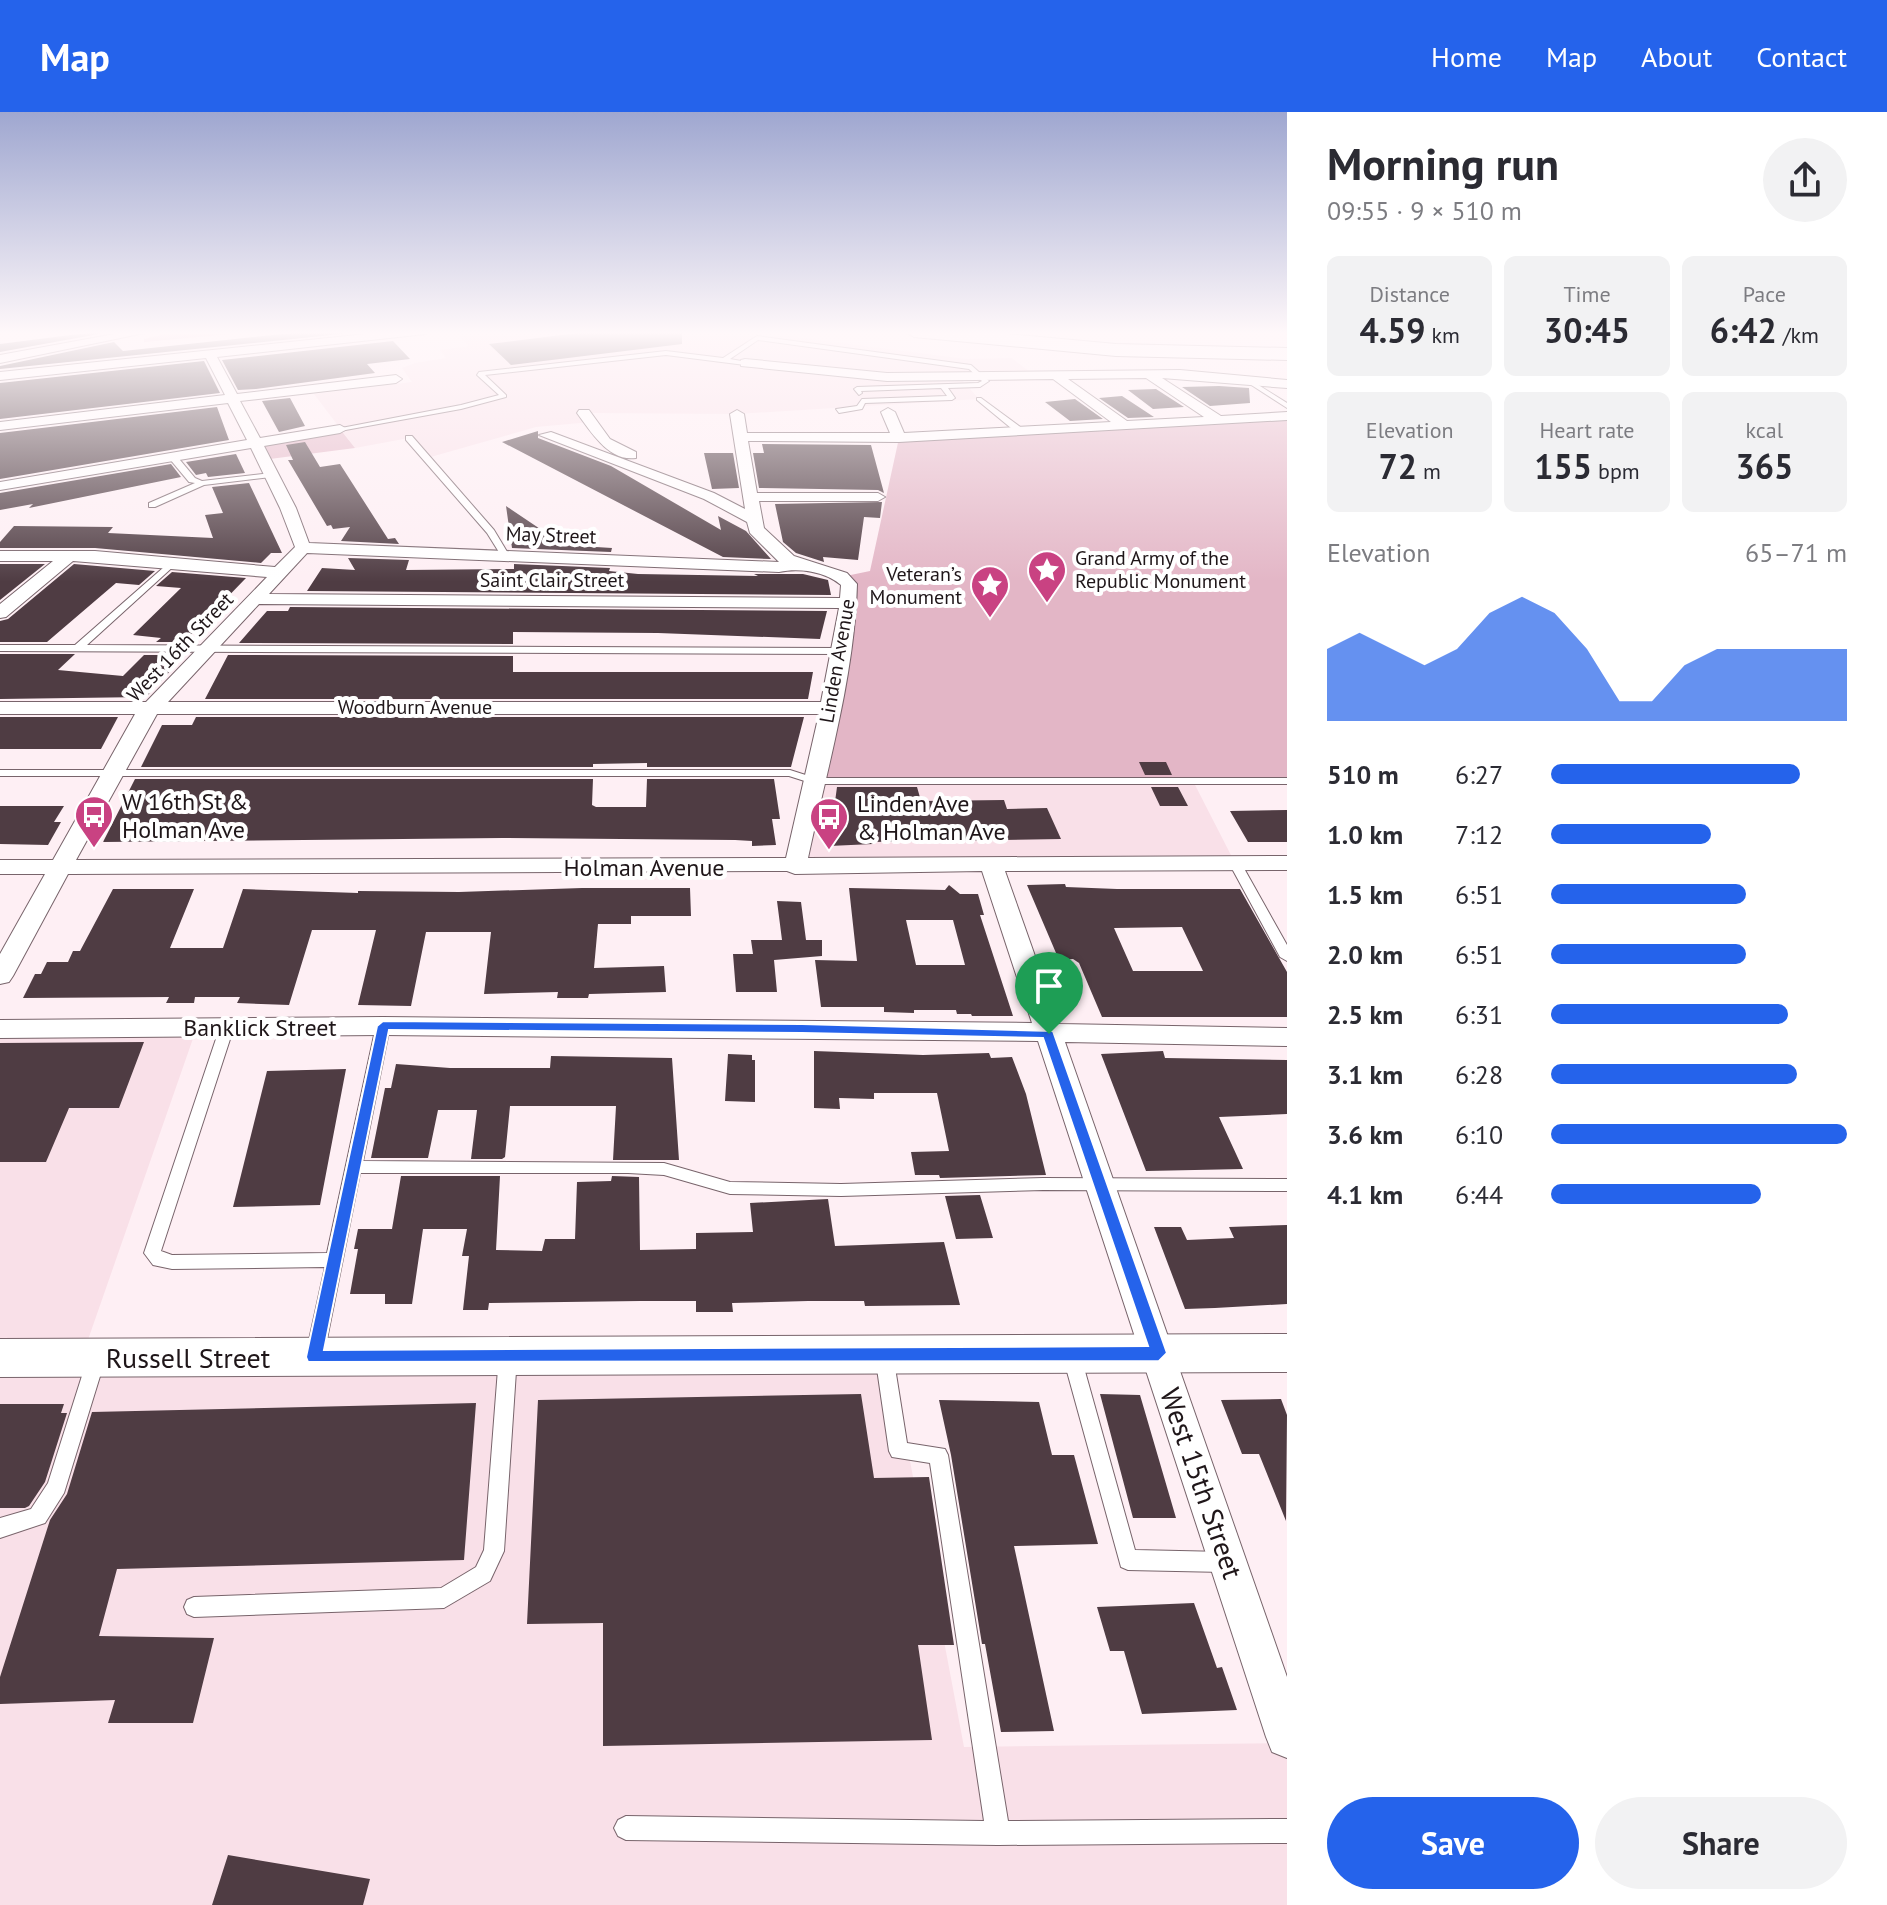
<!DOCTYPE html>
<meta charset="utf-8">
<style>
:root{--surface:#fff;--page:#f2f2f3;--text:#2b2b33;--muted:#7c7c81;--accent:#2563eb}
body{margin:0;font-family:"PT Sans",sans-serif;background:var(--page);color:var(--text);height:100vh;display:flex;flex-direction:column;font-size:30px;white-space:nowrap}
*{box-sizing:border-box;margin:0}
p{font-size:26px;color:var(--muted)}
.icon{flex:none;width:44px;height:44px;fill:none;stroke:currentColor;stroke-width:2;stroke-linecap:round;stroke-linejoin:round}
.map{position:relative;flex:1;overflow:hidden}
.sheet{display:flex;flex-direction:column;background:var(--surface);width:600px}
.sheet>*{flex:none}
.pin{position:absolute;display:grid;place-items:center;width:68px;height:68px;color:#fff;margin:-82px -34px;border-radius:50% 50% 50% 0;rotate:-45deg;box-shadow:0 0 8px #0007}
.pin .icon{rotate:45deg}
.round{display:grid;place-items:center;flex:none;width:84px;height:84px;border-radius:42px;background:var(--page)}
.summary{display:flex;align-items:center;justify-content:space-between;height:136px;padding:0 40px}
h1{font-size:44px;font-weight:800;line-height:60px}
.metrics{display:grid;grid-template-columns:repeat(3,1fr);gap:12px;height:136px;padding:8px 40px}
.metrics div{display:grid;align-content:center;border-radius:12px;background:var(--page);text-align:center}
.metrics b{font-size:34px;font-weight:800}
.metrics small{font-size:22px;font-weight:400}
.metrics p{font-size:22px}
.chart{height:224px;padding:16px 40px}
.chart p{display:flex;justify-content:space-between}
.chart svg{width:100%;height:144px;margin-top:8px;fill:var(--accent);opacity:.7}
.action{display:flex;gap:16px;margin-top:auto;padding:16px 40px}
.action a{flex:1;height:92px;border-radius:48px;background:var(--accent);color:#fff;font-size:32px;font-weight:800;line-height:92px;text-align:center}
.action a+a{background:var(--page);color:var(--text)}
ul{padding:0 40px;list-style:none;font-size:26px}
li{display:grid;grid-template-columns:128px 96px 1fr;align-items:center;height:60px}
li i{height:20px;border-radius:10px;background:var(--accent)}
header{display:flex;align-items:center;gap:48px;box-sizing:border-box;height:112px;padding:0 40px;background:var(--accent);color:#fff}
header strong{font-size:38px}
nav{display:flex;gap:44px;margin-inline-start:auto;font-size:28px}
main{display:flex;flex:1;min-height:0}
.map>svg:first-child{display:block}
.built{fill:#f9e0e8}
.green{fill:#e3b6c6}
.forest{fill:#e6a7be}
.building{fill:#4f3c43;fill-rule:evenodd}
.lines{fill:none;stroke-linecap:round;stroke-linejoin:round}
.service-casing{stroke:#78646b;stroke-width:2}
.minor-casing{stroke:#78646b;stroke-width:2}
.tertiary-casing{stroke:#78646b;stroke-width:2}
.motorway-casing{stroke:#78646b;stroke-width:2}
.service{fill:#fff;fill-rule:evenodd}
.minor{fill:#fff;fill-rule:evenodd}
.tertiary{fill:#fff;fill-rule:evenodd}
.motorway{fill:#fff;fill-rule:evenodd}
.route{fill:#2563eb;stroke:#fff;stroke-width:2;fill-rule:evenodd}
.labels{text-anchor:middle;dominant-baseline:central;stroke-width:8;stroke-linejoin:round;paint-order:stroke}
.far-street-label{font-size:20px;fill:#1f1619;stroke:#fff}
.far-poi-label{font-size:20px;fill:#1f1619;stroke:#fff;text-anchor:start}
.poi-label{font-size:24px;fill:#1f1619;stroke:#fff;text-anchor:start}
.street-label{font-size:24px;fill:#1f1619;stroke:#fff}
.near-street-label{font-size:28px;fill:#1f1619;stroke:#fff}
</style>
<header>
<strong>Map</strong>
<nav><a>Home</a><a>Map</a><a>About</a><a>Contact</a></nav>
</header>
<main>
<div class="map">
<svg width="1287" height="1793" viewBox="0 0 1287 1793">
<rect width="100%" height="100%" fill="#feeff4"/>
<path class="built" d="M 453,219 L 749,219 L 966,247 L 1012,246 L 1035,264 L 960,266 L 979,287 L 737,302 L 585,301 L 591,310 L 536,315 L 427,346 L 409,326 L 355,336 L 314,282 L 412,270 L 402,256 L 415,251 L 446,246 L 440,238 L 469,234 Z
M 814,669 L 1193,669 L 1235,751 L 795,755 Z
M 197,915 L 82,1245 L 890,1243 L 964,1635 L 1287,1631 L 1287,1793 L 0,1793 L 0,917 Z"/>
<path class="green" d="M 1287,304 L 1287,669 L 814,669 L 849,491 L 841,465 L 870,459 L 899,326 Z
M 340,317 L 355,336 L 262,348 L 253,331 Z"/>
<path class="forest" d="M 177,219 L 265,219 L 144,230 L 144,227 Z"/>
<path class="building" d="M 102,219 L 104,221 L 0,240 L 0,232 Z
M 311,219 L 360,220 L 0,257 L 0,254 L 114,230 L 123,239 Z
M 593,219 L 682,219 L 682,232 L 511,253 L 489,232 Z
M 393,229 L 410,247 L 367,252 L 375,261 L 256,277 L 238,278 L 222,248 Z
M 204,249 L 220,281 L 0,307 L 0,271 Z
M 1219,274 L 1249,276 L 1250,291 L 1210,294 L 1182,275 Z
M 1156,277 L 1184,295 L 1153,297 L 1128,278 Z
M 1122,284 L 1154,305 L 1128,306 L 1099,286 Z
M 290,286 L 305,314 L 279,320 L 262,289 Z
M 1075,287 L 1103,307 L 1070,309 L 1045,290 Z
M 217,295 L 229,328 L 0,367 L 0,321 Z
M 538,319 L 538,326 L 611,354 L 721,418 L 718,404 L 746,419 L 771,447 L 723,445 L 502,330 Z
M 305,330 L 320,355 L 340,352 L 388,427 L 395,426 L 399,432 L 341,429 L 350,415 L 333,417 L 331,413 L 327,414 L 288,348 L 293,348 L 286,333 Z
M 762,332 L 871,333 L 884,381 L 878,378 L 759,376 L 753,341 L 764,341 Z
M 704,341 L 733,341 L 739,376 L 712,377 Z
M 236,342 L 245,361 L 208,365 L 206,361 L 196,363 L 186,350 Z
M 171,352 L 181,365 L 29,396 L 33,392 L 0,398 L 0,381 Z
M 249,371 L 282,441 L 271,441 L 261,451 L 95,436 L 0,436 L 0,430 L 14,414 L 113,415 L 108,421 L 213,426 L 205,403 L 223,401 L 212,375 Z
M 882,390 L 880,406 L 864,405 L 858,448 L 823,445 L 824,450 L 796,441 L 783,430 L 775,392 Z
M 506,394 L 564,433 L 612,436 L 611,440 L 512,436 Z
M 348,446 L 409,448 L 406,458 L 514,457 L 514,452 L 610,456 L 609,459 L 638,462 L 758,464 L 754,462 L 803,462 L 828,468 L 831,483 L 307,479 L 322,456 L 355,458 Z
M 0,452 L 45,452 L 0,488 Z
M 74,452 L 155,459 L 139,473 L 116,471 L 47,530 L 0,530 L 0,509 L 8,507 Z
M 172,460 L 246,466 L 184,530 L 156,530 L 161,526 L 133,523 L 181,476 L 156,474 Z
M 290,495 L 827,499 L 820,527 L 658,521 L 513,520 L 513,532 L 239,531 L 267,499 L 288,499 Z
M 0,542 L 75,542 L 58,558 L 123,564 L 144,543 L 173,543 L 162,554 L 173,556 L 146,585 L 0,587 Z
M 228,543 L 513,544 L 513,560 L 813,560 L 808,587 L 205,587 Z
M 0,605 L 118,605 L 101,637 L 0,637 Z
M 196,605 L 804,605 L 791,655 L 647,655 L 647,651 L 593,652 L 593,655 L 141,655 L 162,613 L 192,613 Z
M 1139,650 L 1166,650 L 1172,663 L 1145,663 Z
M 135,667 L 593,667 L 592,693 L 596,695 L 646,695 L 647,667 L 774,667 L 780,707 L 772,707 L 776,733 L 752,734 L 752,729 L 735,728 L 502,726 L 103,730 Z
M 837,675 L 917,675 L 921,689 L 1004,688 L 1007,697 L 1047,696 L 1061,727 L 871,730 L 873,732 L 829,734 Z
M 1151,675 L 1178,675 L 1188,694 L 1160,694 Z
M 0,694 L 64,694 L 54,710 L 61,710 L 48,733 L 0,732 Z
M 1287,698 L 1287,730 L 1248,730 L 1230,699 Z
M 1065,772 L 1066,775 L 1117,777 L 1240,777 L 1287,860 L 1287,905 L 1102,905 L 1079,851 L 1073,847 L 1059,848 L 1027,773 ZM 1182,815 L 1203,859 L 1133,859 L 1114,816 Z
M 949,773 L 960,782 L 978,782 L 984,803 L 980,803 L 1013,904 L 972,904 L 971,902 L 957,902 L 956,898 L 914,898 L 914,901 L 884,900 L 884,895 L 821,895 L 815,848 L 857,849 L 849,776 L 945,778 ZM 906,808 L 953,808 L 965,853 L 916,853 Z
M 582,776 L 690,776 L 691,804 L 631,804 L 631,812 L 598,812 L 594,856 L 664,854 L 666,880 L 589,882 L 588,886 L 557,886 L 558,880 L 484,882 L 491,820 L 426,820 L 411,894 L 358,893 L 376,818 L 312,818 L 289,893 L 237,891 L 240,885 L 195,885 L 194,891 L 166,891 L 169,885 L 23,886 L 35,862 L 41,862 L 47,850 L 68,850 L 73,839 L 80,839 L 113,777 L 194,777 L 170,836 L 223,836 L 243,777 L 358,781 L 358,779 L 459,780 Z
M 777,789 L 801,790 L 806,828 L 822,828 L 822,844 L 774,848 L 777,880 L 736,880 L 733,842 L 753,842 L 751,828 L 782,828 Z
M 144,930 L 119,996 L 69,996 L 46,1050 L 0,1050 L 0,931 Z
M 814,939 L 923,943 L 989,941 L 991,946 L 1012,945 L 1026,982 L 1046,1063 L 940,1066 L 939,1063 L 915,1063 L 911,1040 L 949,1039 L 937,981 L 874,981 L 874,987 L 839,986 L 840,997 L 814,996 Z
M 1163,939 L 1165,946 L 1287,948 L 1287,1002 L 1219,1005 L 1243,1057 L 1146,1059 L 1101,942 Z
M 728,942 L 752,943 L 752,948 L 755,948 L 755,990 L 725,989 Z
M 551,944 L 672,946 L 679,1048 L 613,1048 L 616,994 L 510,994 L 505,1045 L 502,1047 L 471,1047 L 477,998 L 438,998 L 428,1046 L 371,1046 L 385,976 L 391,976 L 396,952 L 450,956 L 550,956 Z
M 346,957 L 320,1093 L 233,1095 L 267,959 Z
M 401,1064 L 500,1064 L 496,1138 L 542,1139 L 545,1127 L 575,1127 L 577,1070 L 611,1069 L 612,1064 L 639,1065 L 640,1138 L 696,1137 L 696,1121 L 753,1120 L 750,1091 L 828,1087 L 835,1134 L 944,1130 L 960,1193 L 865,1194 L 864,1189 L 808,1189 L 732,1191 L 733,1200 L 696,1200 L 696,1189 L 640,1189 L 489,1191 L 488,1198 L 463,1198 L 469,1144 L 462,1144 L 467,1117 L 423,1117 L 412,1192 L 385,1192 L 385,1182 L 350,1182 L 358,1137 L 354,1137 L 358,1117 L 392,1117 Z
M 980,1083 L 993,1126 L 956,1127 L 945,1084 Z
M 1287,1113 L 1287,1192 L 1215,1196 L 1185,1197 L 1154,1115 L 1181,1115 L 1187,1128 L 1234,1126 L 1229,1115 Z
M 861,1282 L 874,1366 L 929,1365 L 954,1533 L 918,1533 L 932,1628 L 603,1634 L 603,1511 L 527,1512 L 538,1288 Z
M 1100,1282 L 1140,1283 L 1176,1406 L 1133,1406 Z
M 1281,1287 L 1287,1303 L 1286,1409 L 1259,1342 L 1242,1342 L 1221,1288 Z
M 939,1288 L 1039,1290 L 1052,1343 L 1074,1343 L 1098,1432 L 1014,1434 L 1054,1619 L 1001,1620 L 985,1532 L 982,1532 L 951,1343 Z
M 476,1291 L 464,1448 L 117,1457 L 99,1524 L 214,1526 L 193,1611 L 108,1611 L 115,1588 L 0,1592 L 0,1565 L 50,1408 L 67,1382 L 92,1300 Z
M 0,1292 L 64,1292 L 61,1301 L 67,1301 L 45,1370 L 29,1394 L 25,1396 L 0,1396 Z
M 1194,1491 L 1217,1556 L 1222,1555 L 1237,1598 L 1142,1602 L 1124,1539 L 1110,1539 L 1097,1495 Z
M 228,1743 L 370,1767 L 363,1793 L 212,1793 Z"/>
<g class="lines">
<defs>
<path id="service" d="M 757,224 L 971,253 L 989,269 L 980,275 L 948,276 L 955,286 L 952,288 L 865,291 L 862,297 L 839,301 L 836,297 L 857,294 L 862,287 L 947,284 L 941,276 L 861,279 L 862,281 L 859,283 L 854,277 L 857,275 L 978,271 L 982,269 L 969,257 L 758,228 L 730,247 L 747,250 L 745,253 L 666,243 L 485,263 L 506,283 L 506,285 L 461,297 L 340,319 L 336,317 L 461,293 L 499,283 L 477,263 L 479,260 L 666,239 L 723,246 Z
M 1244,264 L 1287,291 L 1287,296 L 1242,267 Z
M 977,286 L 981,286 L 1023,317 L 1023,321 L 1017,321 L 977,288 Z
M 406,324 L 412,324 L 494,418 L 509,443 L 508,445 L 502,445 L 487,421 L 406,328 Z
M 169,342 L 175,342 L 195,366 L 202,369 L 271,361 L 275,363 L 271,365 L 204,373 L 155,395 L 149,395 L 149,391 L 195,371 L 189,370 L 169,346 Z
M 172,448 L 175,449 L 175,453 L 87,533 L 840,536 L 845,539 L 840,542 L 0,539 L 0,533 L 75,533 Z
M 0,658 L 790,658 L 815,666 L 1287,666 L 1287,672 L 814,672 L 789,664 L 0,664 Z
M 1235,747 L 1241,751 L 1287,833 L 1287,849 L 1280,845 L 1229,751 Z
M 383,909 L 390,914 L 363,1049 L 664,1051 L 730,1070 L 841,1072 L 1043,1066 L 1287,1067 L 1287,1079 L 1043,1078 L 841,1084 L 730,1082 L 664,1063 L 628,1061 L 360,1061 L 324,1242 L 321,1247 L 315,1250 L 309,1247 L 306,1242 L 325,1155 L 172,1157 L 153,1153 L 144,1141 L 220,915 L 227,910 L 234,915 L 161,1139 L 172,1143 L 327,1141 L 376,914 Z
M 884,1235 L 890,1238 L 893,1243 L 907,1331 L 945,1337 L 948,1343 L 1008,1709 L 1287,1707 L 1287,1731 L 998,1733 L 626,1728 L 618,1724 L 614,1716 L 618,1708 L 626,1704 L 984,1709 L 930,1351 L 892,1345 L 889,1339 L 875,1243 L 878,1238 Z
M 508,1236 L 514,1239 L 517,1244 L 504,1439 L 490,1469 L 444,1496 L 194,1505 L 187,1502 L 184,1495 L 187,1488 L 194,1485 L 441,1476 L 476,1455 L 484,1438 L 499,1244 L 502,1239 Z
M 1072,1237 L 1078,1240 L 1081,1245 L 1135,1438 L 1224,1440 L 1231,1443 L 1234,1450 L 1231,1457 L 1224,1460 L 1128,1458 L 1121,1455 L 1063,1245 L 1066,1240 Z
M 96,1240 L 102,1242 L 105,1248 L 64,1381 L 45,1411 L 0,1426 L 0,1406 L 31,1397 L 48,1371 L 87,1248 L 90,1242 Z"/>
<path id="minor" d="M 131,219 L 154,219 L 0,251 L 0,243 Z
M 395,219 L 431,219 L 425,222 L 217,245 L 237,282 L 396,263 L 402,267 L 396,271 L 240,289 L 260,326 L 340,313 L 347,317 L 340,321 L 264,334 L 296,396 L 309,431 L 779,450 L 750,421 L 747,410 L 704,387 L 539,323 L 551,320 L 714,381 L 745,397 L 730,302 L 737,298 L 744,302 L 747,321 L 890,321 L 881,300 L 888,296 L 895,300 L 904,321 L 1111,310 L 1053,267 L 887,269 L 741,254 L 741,248 L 745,247 L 887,261 L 1180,258 L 1287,268 L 1287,276 L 1162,266 L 1221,304 L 1287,300 L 1287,308 L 899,330 L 748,329 L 757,381 L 878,381 L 885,385 L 878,389 L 759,389 L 764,416 L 794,444 L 847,461 L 857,472 C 855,562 827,657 808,746 L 1287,744 L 1287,758 L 1005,759 L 1059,912 L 1287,916 L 1287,934 L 1065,930 L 1287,1565 L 1287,1646 L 1272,1640 L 1266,1625 L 1038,929 L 383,923 L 0,926 L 0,908 L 383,905 L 1032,911 L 982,759 L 795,762 L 787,759 L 68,762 L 13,864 L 9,870 L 0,872 L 0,842 L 45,762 L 0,762 L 0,748 L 53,748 L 135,602 L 0,602 L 0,590 L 146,590 L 267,465 L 73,449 L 6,505 L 0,506 L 0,492 L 53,449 L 0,449 L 0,439 L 95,439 L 275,455 L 295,435 L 280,396 L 251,336 L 0,378 L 0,370 L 247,328 L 228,291 L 0,318 L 0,310 L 225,283 L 206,246 L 0,268 L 0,260 ZM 1146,266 L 1204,305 L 1127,309 L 1068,267 ZM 307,441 L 779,460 C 799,456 824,459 841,473 L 840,486 L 269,482 ZM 259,492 L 839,496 L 821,590 L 168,590 ZM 157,602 L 819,602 L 786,746 L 76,748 Z
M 579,298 L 589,298 L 610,327 L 636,340 L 636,346 C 609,350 591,320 577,301 Z"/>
<path id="tertiary" d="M 1287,1222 L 1287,1260 L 0,1265 L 0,1227 Z"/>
<path id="motorway" d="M 904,219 L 974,219 L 1116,232 L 1287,236 L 1287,248 L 1116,244 L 914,225 Z"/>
</defs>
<use href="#service" class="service-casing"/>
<use href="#minor" class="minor-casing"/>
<use href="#tertiary" class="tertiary-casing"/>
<use href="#motorway" class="motorway-casing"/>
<use href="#service" class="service"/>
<use href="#minor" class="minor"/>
<use href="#tertiary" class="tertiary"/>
<use href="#motorway" class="motorway"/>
</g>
<linearGradient id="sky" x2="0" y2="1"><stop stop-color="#9fa7d0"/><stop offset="0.47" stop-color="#fff8fa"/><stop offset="1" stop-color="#fff8fa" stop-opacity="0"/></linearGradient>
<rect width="1287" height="470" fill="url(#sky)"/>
<path class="route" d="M 383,909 L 802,912 L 1053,919 L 1167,1241 L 1159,1249 L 308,1250 L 306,1245 L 377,914 ZM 389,918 L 802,921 L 1043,926 L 1148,1234 L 324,1238 Z"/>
<defs>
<symbol id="sight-pin" viewBox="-11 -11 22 30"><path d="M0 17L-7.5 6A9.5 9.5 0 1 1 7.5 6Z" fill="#c94282" stroke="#fff"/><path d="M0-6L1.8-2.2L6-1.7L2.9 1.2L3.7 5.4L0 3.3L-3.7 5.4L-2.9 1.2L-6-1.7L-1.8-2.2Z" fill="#fff"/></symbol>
<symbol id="bus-pin" viewBox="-11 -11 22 30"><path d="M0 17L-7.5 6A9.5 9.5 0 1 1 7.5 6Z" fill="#c94282" stroke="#fff"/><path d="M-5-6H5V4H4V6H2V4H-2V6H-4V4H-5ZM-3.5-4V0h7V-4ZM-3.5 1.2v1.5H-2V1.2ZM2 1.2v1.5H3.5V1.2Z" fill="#fff"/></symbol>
</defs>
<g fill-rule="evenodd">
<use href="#sight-pin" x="1025" y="436" width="44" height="60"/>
<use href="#sight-pin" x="968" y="451" width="44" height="60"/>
<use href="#bus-pin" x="72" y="681" width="44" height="60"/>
<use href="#bus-pin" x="807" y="683" width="44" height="60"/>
</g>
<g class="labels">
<g class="far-street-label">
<text transform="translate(551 423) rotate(2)">May Street</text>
<text x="552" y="468">Saint Clair Street</text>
<text transform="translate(180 535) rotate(-46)">West 16th Street</text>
<text transform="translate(837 549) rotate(-80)">Linden Avenue</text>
<text x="415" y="595">Woodburn Avenue</text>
</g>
<g class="far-poi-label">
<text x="1075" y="446">Grand Army of the<tspan x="1075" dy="23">Republic Monument</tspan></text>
<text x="962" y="462" text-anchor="end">Veteran’s<tspan x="962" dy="23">Monument</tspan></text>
</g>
<g class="poi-label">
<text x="122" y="689">W 16th St &amp;<tspan x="122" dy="28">Holman Ave</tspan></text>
<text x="857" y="691">Linden Ave<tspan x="857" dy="28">&amp; Holman Ave</tspan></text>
</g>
<g class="street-label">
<text x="644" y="755">Holman Avenue</text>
<text x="260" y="915">Banklick Street</text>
</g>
<g class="near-street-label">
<text x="188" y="1245">Russell Street</text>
<text transform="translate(1202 1371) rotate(71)">West 15th Street</text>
</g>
</g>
</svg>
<div class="pin" style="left:1049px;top:922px;background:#1e9e55"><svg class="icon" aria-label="arrive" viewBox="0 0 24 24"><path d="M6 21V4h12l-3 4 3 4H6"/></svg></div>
</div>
<section class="sheet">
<div class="summary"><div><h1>Morning run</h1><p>09:55 · 9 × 510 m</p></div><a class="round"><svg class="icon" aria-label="share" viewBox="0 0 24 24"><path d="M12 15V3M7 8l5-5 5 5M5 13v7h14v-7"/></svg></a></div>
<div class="metrics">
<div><p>Distance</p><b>4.59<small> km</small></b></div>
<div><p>Time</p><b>30:45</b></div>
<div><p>Pace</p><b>6:42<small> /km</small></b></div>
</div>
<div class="metrics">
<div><p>Elevation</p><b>72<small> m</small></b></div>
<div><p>Heart rate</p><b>155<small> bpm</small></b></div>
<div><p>kcal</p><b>365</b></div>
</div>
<div class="chart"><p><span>Elevation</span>65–71 m</p>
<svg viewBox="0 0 160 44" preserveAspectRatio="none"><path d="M0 44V22L10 17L20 22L30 27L40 22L50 11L60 6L70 11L80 22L90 38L100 38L110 27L120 22L130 22L140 22L150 22L160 22V44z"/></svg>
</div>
<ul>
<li><b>510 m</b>6:27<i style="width:84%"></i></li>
<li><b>1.0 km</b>7:12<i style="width:54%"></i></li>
<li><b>1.5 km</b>6:51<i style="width:66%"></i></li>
<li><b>2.0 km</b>6:51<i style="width:66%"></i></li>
<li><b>2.5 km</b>6:31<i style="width:80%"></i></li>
<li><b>3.1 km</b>6:28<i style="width:83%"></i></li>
<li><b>3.6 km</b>6:10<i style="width:100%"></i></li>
<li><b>4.1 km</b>6:44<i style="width:71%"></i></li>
</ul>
<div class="action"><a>Save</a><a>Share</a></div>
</section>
</main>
